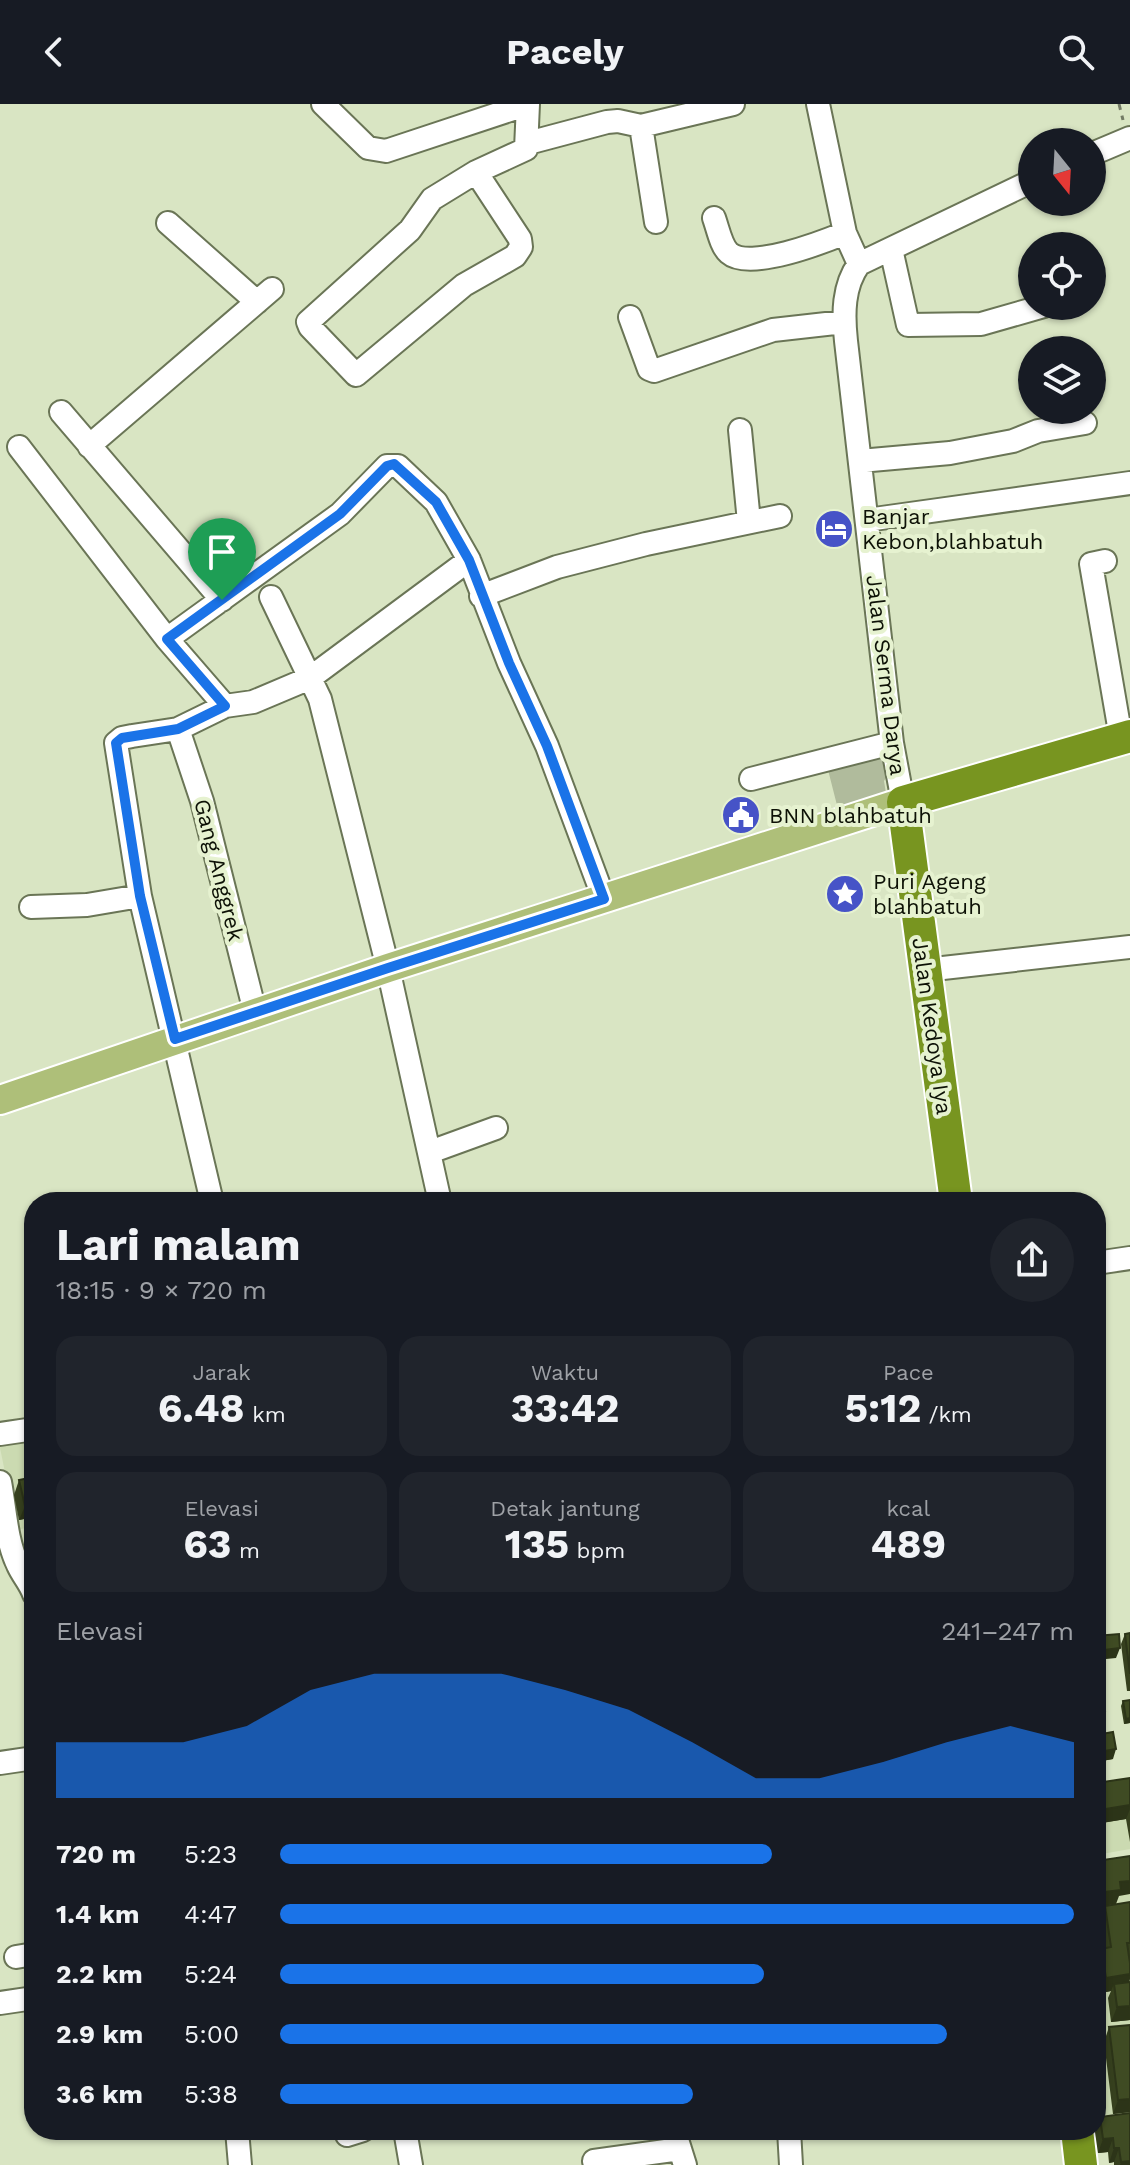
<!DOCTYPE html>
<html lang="id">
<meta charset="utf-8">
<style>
:root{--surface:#171b24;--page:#20242c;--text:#f1f3f6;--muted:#9ea1a6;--accent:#1a73e8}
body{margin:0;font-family:"Work Sans",sans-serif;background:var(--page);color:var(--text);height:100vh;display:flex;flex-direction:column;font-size:30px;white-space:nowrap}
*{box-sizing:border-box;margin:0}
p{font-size:26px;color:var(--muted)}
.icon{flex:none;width:44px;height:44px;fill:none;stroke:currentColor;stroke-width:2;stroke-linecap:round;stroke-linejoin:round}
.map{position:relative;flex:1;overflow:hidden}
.details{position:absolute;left:24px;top:1088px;width:1082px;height:948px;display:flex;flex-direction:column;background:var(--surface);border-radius:32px;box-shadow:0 2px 6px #0004}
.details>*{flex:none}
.needle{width:52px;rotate:162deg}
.fabs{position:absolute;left:1018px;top:24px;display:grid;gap:16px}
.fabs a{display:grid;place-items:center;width:88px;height:88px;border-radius:50%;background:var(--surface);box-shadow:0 2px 6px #0004;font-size:40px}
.pin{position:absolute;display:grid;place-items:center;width:68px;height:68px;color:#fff;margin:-82px -34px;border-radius:50% 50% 50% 0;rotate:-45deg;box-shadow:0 0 8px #0007}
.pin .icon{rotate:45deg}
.round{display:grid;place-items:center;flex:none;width:84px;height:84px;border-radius:42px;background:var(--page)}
.headline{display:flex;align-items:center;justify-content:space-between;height:136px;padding:0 32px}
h1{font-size:44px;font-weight:700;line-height:60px}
.figures{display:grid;grid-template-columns:repeat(3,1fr);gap:12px;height:136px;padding:8px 32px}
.figures div{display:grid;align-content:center;border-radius:20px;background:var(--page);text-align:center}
.figures b{font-size:40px;font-weight:700}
.figures small{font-size:22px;font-weight:400}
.figures p{font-size:22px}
.chart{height:224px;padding:16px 32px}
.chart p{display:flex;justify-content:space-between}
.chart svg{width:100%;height:144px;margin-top:8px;fill:var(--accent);opacity:.7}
ul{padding:0 32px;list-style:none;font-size:26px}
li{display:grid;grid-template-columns:128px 96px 1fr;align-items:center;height:60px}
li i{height:20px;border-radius:10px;background:var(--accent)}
header{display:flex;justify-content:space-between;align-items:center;height:104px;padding:0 32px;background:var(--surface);font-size:36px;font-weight:700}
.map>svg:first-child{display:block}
.built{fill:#cbdab1}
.green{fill:#b0bb9c}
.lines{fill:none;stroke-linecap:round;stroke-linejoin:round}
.minor-casing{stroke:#6a7556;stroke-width:26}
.major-casing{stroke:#fff;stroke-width:32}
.highway-casing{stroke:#fff;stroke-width:36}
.path{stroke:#737b65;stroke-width:3;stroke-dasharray:6 6;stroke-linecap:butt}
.minor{stroke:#fff;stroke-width:22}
.major{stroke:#aebf79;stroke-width:28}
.highway{stroke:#789520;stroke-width:32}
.wall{fill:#36401e}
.shaded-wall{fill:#2c3418}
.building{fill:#3f4b23;stroke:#2c3418;stroke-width:2}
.route-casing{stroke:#fff;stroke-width:16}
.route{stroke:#1a73e8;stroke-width:10}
.labels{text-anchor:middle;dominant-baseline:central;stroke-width:8;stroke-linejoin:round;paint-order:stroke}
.poi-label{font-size:22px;fill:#0d1106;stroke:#e6f2d0;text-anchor:start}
.street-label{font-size:22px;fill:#0d1106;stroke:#e6f2d0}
</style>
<header><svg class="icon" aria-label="back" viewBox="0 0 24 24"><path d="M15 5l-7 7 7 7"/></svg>Pacely<svg class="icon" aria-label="search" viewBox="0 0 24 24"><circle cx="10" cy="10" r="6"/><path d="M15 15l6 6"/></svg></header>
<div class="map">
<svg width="1130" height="2061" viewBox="0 0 1130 2061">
<rect width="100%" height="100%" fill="#d9e5c3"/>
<path class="built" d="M 34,1331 L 34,1422 L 17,1426 L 0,1344 L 5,1335 Z
M 1130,1685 L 1130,1745 L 1096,1751 L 1096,1691 Z
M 1130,1762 L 1130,2016 L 1096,2022 L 1096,1767 Z"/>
<path class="green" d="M 883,644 L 888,670 L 884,677 L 886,689 L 874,701 L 840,713 L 826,658 Z"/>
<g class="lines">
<defs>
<path id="minor" d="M 323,0 L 368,44 L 386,47 L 528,0 L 526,45 L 476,68 L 432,95 L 410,126 L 308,218 L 310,223 L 356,271 L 464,181 L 515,152 L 521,143 L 520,135 L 476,68
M 818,0 L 845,129 L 859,160
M 641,22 L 656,118
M 528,39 L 607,18 L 618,17 L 641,22 L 733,0
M 1092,50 L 1130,34
M 714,114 C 718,125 721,142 729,149 C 749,167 823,138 845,129
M 168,119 L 257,198
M 891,145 L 908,221 L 981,220 L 1044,202
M 630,213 L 649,265 L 654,267 L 773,226 L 844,218
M 61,308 L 222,496
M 740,326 L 749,418
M 89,342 L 272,185
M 19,343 L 167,535 L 225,602
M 860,357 L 950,349 L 1013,337 L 1038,327 L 1085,319
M 867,416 L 1130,379
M 1105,457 L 1091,460 L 1121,634
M 481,492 L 557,463 L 646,440 L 780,412
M 271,493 L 320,595 L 388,864 L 440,1098
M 167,535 L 340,410 L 387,362 L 398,362 L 436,398 L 469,456 L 509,559 L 547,642 L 604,795
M 178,625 L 202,697 L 255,908
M 751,675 L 892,639
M 903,698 L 892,639 L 846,237 C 843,210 843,182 859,160 L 1032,77
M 31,803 L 87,801 L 140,792
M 925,866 L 1130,843
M 430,1048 L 496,1024
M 212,1098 L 140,792 L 116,639 L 122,634 L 132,632 L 178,625 L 225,602 L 253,598 L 310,574 L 469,456
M 1096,1159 L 1130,1154
M 0,1330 L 34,1325
M 0,1378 C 5,1404 6,1437 18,1461 C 23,1472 30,1479 34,1490
M 0,1659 L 34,1654
M 16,1853 L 34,1850
M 0,1899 L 34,1894
M 237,2026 L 240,2061
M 405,2026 L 411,2061
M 674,2026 L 685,2061
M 789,2026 L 791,2061
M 347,2031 L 363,2026
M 594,2057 L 680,2045"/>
<path id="major" d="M 0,996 L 388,864 L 903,698"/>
<path id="highway" d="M 956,1098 L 903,698 L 1130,632
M 1077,2026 L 1081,2061"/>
</defs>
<use href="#minor" class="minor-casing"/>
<use href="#major" class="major-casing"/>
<use href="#highway" class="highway-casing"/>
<path class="path" d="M 1119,0 L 1123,16"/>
<use href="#minor" class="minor"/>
<use href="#major" class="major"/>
<use href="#highway" class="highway"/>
</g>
<path class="wall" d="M 34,1373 L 34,1413 L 19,1416 L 14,1391 L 19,1376 Z
M 1130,1529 L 1130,1587 L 1127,1587 L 1121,1540 L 1125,1530 Z
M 1123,1597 L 1130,1619 L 1124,1620 L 1121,1602 Z
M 1096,1631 L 1113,1655 L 1096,1658 Z
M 1130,1674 L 1130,1738 L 1126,1715 L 1101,1719 L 1104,1732 L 1098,1746 L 1096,1679 Z
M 1130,1798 L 1130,1852 L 1129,1852 L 1130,1916 L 1111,1918 L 1108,1894 L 1111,1887 L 1101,1889 L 1096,1859 L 1101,1845 L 1104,1844 L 1100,1817 L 1105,1802 Z
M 1109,1923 L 1130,2008 L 1113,2010 L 1104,1938 Z
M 1100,2013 L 1130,2061 L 1114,2061 L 1114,2058 L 1109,2059 L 1108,2048 L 1098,2049 L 1095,2028 Z"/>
<path class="shaded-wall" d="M 34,1400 L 34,1413 L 19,1416 L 25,1402 Z
M 1120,1544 L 1116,1554 L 1096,1556 L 1096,1547 Z
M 1103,1583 L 1099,1592 L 1096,1593 L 1096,1584 Z
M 1105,1607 L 1103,1612 L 1096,1613 L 1096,1609 Z
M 1130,1614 L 1130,1619 L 1124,1620 L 1126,1615 Z
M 1116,1645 L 1113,1655 L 1096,1658 L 1099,1648 Z
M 1130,1701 L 1130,1705 L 1126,1715 L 1096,1720 L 1099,1706 Z
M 1104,1732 L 1098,1746 L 1096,1747 L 1096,1733 Z
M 1130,1777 L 1130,1790 L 1119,1792 L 1116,1800 L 1096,1803 L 1096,1789 L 1120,1778 Z
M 1130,1870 L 1130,1875 L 1127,1884 L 1114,1880 L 1111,1887 L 1101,1889 L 1106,1874 Z
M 1130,1902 L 1130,1916 L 1111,1918 L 1117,1903 Z
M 1130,1995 L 1130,2008 L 1113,2010 L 1118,1996 Z
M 1113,2034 L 1108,2048 L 1098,2049 L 1103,2035 Z
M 1114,2044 L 1119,2044 L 1114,2058 L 1109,2059 Z
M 1130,2057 L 1130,2061 L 1120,2061 L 1121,2058 Z"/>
<path class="building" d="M 1034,1093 L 1035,1098 L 994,1098 Z
M 34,1373 L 34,1400 L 25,1402 L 19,1376 Z
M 1130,1529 L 1130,1570 L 1125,1530 Z
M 1119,1530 L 1120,1544 L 1096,1547 L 1096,1532 Z
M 1101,1563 L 1103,1583 L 1096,1584 L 1096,1564 Z
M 1103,1591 L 1105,1607 L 1096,1609 L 1096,1592 Z
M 1130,1596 L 1130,1614 L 1126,1615 L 1123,1597 Z
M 1113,1628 L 1116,1645 L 1099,1648 L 1096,1631 Z
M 1130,1674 L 1130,1701 L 1099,1706 L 1104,1732 L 1096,1733 L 1096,1679 Z
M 1130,1752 L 1130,1777 L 1120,1778 L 1121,1786 L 1096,1789 L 1096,1757 Z
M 1130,1798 L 1130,1839 L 1127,1839 L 1130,1859 L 1130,1870 L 1106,1874 L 1101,1845 L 1111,1843 L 1105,1802 Z
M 1130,1878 L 1130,1902 L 1117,1903 L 1114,1880 Z
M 1130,1921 L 1130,1995 L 1118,1996 L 1109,1923 Z
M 1130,2009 L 1130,2057 L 1121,2058 L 1119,2044 L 1114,2044 L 1113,2034 L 1103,2035 L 1100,2013 Z"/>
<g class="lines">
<defs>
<path id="route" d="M 394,360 L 436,398 L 469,456 L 509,559 L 547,642 L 604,795 L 388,864 L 175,935 L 140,792 L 116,639 L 122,634 L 178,625 L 225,602 L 167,535 L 340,410 L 387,362 Z"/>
</defs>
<use href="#route" class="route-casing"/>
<use href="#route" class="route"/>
</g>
<defs>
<symbol id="hotel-disc" viewBox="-11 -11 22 22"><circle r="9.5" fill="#4653c7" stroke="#e6f2d0"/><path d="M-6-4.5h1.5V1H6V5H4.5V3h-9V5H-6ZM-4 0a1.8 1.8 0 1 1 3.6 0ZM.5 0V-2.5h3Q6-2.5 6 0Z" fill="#fff"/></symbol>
<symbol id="civic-disc" viewBox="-11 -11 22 22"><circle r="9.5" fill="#4653c7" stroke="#e6f2d0"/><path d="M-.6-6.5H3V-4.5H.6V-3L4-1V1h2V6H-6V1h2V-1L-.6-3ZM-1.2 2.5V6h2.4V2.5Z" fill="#fff"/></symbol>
<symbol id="sight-disc" viewBox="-11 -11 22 22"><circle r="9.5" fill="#4653c7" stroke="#e6f2d0"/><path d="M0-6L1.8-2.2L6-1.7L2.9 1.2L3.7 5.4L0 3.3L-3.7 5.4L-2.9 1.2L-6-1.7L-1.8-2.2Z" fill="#fff"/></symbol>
</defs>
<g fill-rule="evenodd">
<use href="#hotel-disc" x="812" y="403" width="44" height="44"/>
<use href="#civic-disc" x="719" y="689" width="44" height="44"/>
<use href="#sight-disc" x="823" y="768" width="44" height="44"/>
</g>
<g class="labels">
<g class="poi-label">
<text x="862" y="412">Banjar<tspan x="862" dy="25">Kebon,blahbatuh</tspan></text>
<text x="769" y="711">BNN blahbatuh</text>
<text x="873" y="777">Puri Ageng<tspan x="873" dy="25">blahbatuh</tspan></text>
</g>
<g class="street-label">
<text transform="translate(886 571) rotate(83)">Jalan Serma Darya</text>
<text transform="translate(219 766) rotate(76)">Gang Anggrek</text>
<text transform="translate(932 922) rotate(82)">Jalan Kedoya Iya</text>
</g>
</g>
</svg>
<div class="fabs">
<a><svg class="needle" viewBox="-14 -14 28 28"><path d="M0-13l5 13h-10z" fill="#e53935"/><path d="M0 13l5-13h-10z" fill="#9ea1a6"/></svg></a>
<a><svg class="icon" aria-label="locate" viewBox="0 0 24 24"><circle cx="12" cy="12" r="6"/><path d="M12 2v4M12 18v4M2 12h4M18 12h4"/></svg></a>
<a><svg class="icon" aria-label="layers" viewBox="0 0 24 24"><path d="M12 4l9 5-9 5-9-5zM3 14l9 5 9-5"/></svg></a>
</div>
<div class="pin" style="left:222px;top:496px;background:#1e9e55"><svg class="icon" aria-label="arrive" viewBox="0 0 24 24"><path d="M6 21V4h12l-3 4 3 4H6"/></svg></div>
<section class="details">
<div class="headline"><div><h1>Lari malam</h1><p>18:15 · 9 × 720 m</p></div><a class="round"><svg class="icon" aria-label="share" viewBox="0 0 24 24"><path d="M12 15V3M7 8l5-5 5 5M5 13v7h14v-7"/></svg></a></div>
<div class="figures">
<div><p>Jarak</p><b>6.48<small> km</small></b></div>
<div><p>Waktu</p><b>33:42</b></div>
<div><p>Pace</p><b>5:12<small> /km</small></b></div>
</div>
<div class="figures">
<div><p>Elevasi</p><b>63<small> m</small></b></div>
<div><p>Detak jantung</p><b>135<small> bpm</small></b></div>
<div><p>kcal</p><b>489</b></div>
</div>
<div class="chart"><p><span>Elevasi</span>241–247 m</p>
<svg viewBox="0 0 160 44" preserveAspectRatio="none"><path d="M0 44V27L10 27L20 27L30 22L40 11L50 6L60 6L70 6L80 11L90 17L100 27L110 38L120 38L130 33L140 27L150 22L160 27V44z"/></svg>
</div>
<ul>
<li><b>720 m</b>5:23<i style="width:62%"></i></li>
<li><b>1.4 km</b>4:47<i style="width:100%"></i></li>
<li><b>2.2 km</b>5:24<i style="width:61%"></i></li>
<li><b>2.9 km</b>5:00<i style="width:84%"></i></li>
<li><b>3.6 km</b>5:38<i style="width:52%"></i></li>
</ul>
</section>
</div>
